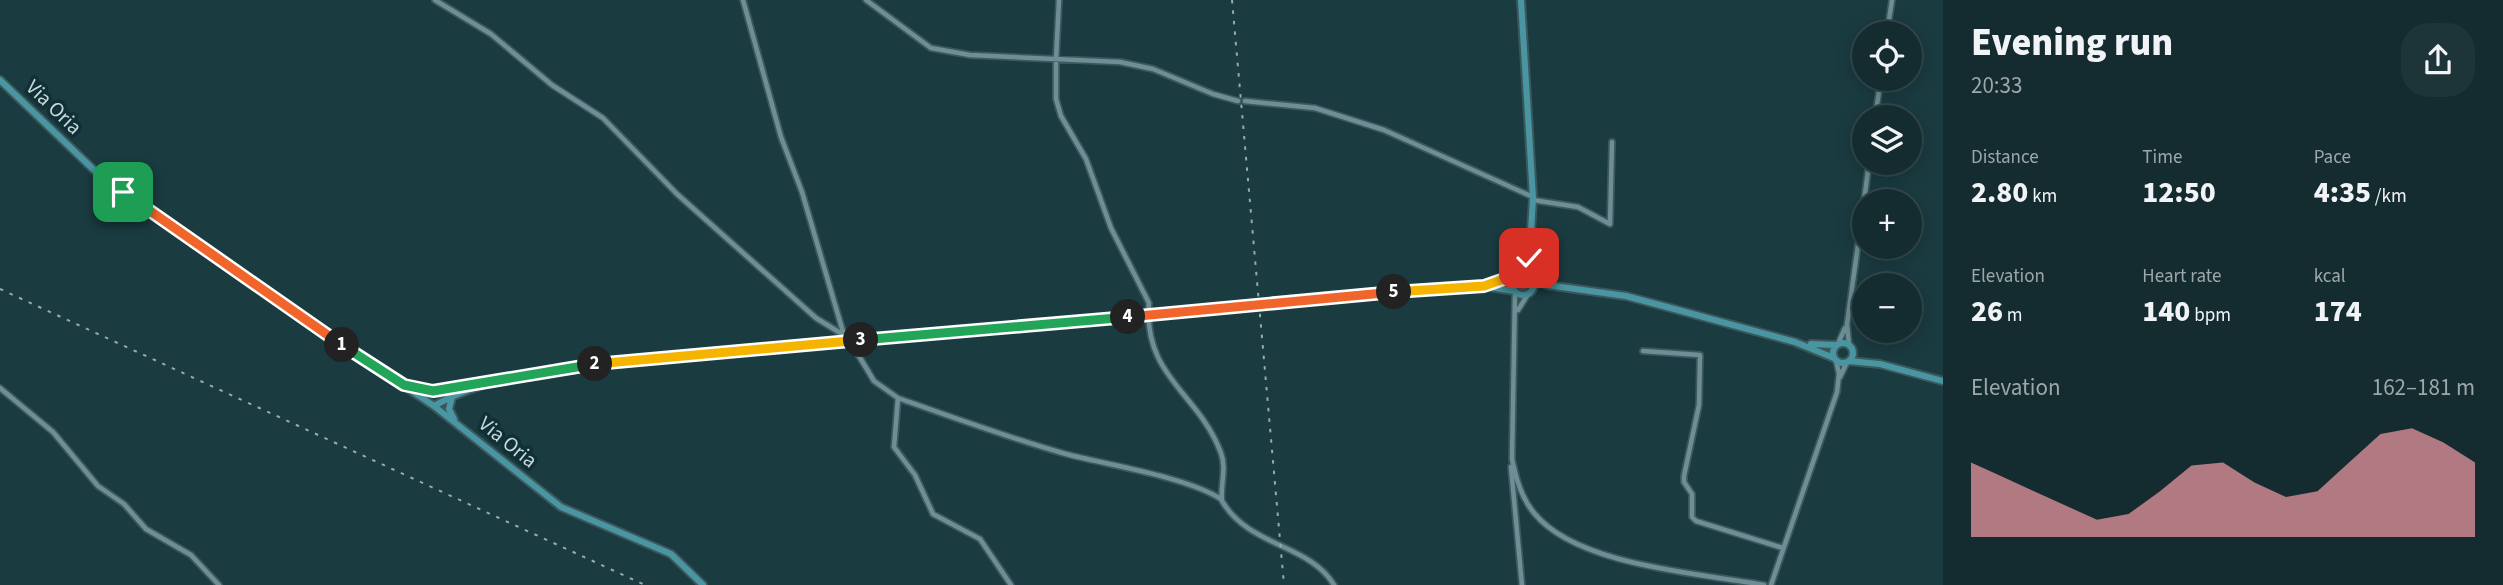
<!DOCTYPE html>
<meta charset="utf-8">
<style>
:root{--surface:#142c30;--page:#1d3438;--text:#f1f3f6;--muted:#9da7ab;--line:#33484c;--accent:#f49aa4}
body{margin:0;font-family:"Source Sans 3",sans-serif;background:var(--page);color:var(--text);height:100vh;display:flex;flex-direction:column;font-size:26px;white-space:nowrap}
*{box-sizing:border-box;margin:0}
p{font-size:23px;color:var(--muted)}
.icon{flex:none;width:38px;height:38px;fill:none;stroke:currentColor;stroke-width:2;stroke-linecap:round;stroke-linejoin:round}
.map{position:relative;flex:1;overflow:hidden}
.panel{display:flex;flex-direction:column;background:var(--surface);width:560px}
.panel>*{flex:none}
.buttons{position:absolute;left:1852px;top:21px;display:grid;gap:14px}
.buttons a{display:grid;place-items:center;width:70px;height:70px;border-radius:50%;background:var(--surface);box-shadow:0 4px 18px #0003,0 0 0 2px var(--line);font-size:35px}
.pin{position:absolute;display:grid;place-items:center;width:60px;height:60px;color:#fff;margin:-30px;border-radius:14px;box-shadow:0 4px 10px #0006}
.km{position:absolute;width:35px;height:35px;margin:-18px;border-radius:50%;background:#222;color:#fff;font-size:19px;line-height:35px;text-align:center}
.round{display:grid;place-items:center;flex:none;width:74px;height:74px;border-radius:28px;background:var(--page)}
.head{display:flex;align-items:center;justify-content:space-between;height:119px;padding:0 28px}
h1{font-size:38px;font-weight:800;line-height:52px}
.stats{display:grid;grid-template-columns:repeat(3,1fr);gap:10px;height:119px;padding:7px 28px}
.stats div{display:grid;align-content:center}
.stats b{font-size:30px;font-weight:800}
.stats small{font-size:19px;font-weight:400}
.stats p{font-size:19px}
.chart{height:196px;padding:14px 28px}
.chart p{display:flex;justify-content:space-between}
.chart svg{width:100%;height:126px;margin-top:7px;fill:var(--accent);opacity:.7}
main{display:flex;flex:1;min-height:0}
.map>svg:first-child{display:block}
.green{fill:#754d51}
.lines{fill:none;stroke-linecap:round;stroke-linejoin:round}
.minor-casing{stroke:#3c585c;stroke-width:8}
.major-casing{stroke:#3c585c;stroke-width:10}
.minor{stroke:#6c8e94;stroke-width:4.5}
.major{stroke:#4995a1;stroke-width:6}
.rail{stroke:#95abaf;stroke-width:2;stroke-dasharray:3.5 7;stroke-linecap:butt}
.major-bridge-casing{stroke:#3c585c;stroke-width:10;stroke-linecap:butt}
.major-bridge{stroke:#4995a1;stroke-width:6}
.split-1-casing{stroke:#fff;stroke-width:14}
.split-2-casing{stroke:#fff;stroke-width:14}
.split-3-casing{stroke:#fff;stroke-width:14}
.split-4-casing{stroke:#fff;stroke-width:14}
.split-5-casing{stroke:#fff;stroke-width:14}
.split-6-casing{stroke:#fff;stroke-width:14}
.split-1{stroke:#f0652b;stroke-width:9}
.split-2{stroke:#22a559;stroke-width:9}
.split-3{stroke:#f5b400;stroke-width:9}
.split-4{stroke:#22a559;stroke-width:9}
.split-5{stroke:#f0652b;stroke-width:9}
.split-6{stroke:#f5b400;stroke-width:9}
.labels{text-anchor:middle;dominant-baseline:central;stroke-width:7;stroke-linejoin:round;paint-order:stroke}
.street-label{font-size:21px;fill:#c6d8db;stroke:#103035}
</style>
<main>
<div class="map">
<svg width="1943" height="585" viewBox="0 0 1943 585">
<rect width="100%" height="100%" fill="#1a3b40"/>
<path class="green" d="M1515 284a8 8 0 1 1 16 0a8 8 0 1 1-16 0Z"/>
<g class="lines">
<defs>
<path id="minor" d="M 435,0 L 491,34 L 552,85 L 603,118 L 677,194 L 816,318 L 842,334
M 743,0 L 781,137 L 802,192 L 846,342
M 866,0 L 931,48 L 970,55 L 1120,62 L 1153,69 L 1213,94 L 1238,101
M 1059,0 L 1056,60 L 1056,99 L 1061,116 L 1086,159 L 1111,228 L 1149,303 C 1143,377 1199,393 1221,453 C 1227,469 1220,485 1222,501 C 1249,547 1310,544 1334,585
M 1887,33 L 1892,0
M 1245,101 L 1315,108 L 1384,130 L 1533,197
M 1875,117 L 1881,79
M 1533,200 L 1578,207 L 1610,224 L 1612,142
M 1864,201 L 1869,163
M 1515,292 L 1512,459 C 1516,478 1521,497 1534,513 C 1577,566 1699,573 1764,585
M 1518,310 L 1528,294
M 850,341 L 874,381 L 898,398 L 894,447 L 915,475 L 933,514 L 980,539 L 1011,585
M 1838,344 L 1845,328
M 1849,345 L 1847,324 L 1864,202
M 1643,351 L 1700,355 L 1699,405 L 1684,476 L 1684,482 L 1692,494 L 1692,517 L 1696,521 L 1783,548
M 1840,377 L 1847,362
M 0,388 L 53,432 L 98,486 L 124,504 L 146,529 L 191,555 L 219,585
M 898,398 C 954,418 1009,438 1066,454 C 1108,465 1187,477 1221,499
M 1511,467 L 1522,585
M 1771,585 L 1837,392 L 1839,374 L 1836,360"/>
<path id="major" d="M 1521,0 L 1533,198 L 1529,265 L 1531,277
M 0,80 L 93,169 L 189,240 L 434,406 L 561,507 L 671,554 L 703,585
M1512 284a11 11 0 1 1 22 0a11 11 0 1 1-22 0Z
M 1517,274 L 1527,252
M 1532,278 L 1547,285 L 1626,296 L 1667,307 L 1795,342 L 1834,358
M 1490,284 L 1513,277
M 1271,304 L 1484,286 L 1514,291
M1833 353a10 10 0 1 1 20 0a10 10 0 1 1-20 0Z
M 1811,344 L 1836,345
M 1849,361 L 1880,364 L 1943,381
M 410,387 L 433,391 L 461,387
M 452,397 L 449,409 L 454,419
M 434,406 C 479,380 533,372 584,365 L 1248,306"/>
</defs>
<use href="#minor" class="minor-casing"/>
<use href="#major" class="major-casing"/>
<use href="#minor" class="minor"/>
<use href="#major" class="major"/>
<path class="rail" d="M 1232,0 L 1284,585
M 0,289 L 645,585"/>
<defs>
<path id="major-bridge" d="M 1248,306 L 1271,304"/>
</defs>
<use href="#major-bridge" class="major-bridge-casing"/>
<use href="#major-bridge" class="major-bridge"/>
</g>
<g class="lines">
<defs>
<path id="split-1" d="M 123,192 L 342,345"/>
<path id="split-2" d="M 342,345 L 404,385 L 433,391 L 595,364"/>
<path id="split-3" d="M 595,364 L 861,340"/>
<path id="split-4" d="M 861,340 L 1128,317"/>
<path id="split-5" d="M 1128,317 L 1394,292"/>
<path id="split-6" d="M 1394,292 L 1484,286 L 1521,273 L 1531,277 L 1529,258"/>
</defs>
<use href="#split-1" class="split-1-casing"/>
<use href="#split-2" class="split-2-casing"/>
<use href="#split-3" class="split-3-casing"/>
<use href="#split-4" class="split-4-casing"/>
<use href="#split-5" class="split-5-casing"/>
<use href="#split-6" class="split-6-casing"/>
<use href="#split-1" class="split-1"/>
<use href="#split-2" class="split-2"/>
<use href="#split-3" class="split-3"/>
<use href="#split-4" class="split-4"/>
<use href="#split-5" class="split-5"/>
<use href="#split-6" class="split-6"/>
</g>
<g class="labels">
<g class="street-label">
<text transform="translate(54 107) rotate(44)">Via Oria</text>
<text transform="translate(508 442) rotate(39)">Via Oria</text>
</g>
</g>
</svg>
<div class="buttons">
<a><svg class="icon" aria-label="locate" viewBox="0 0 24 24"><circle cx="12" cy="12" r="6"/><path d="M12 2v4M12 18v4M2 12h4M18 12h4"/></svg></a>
<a><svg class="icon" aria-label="layers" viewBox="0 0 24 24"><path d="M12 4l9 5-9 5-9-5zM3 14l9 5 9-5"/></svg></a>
<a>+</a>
<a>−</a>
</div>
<div class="pin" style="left:123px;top:192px;background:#1e9e55"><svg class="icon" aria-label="arrive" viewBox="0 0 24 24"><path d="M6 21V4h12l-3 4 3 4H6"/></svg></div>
<div class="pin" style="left:1529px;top:258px;background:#d93025"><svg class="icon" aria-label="check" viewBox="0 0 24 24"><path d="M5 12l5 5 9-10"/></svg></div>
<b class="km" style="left:342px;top:345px">1</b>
<b class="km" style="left:595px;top:364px">2</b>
<b class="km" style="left:861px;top:340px">3</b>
<b class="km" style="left:1128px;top:317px">4</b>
<b class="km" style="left:1394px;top:292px">5</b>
</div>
<section class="panel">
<div class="head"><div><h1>Evening run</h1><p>20:33</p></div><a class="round"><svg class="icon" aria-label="share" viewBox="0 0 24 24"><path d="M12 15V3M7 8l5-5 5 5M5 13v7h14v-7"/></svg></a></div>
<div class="stats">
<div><p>Distance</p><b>2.80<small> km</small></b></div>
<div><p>Time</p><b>12:50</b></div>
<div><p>Pace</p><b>4:35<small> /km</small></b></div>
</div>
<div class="stats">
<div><p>Elevation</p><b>26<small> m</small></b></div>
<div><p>Heart rate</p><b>140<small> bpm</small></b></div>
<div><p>kcal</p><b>174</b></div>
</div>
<div class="chart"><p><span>Elevation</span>162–181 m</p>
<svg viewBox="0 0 160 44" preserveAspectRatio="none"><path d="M0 44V18L10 23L20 28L30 33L40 38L50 36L60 28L70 19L80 18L90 25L100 30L110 28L120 18L130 8L140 6L150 11L160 18V44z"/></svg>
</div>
</section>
</main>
